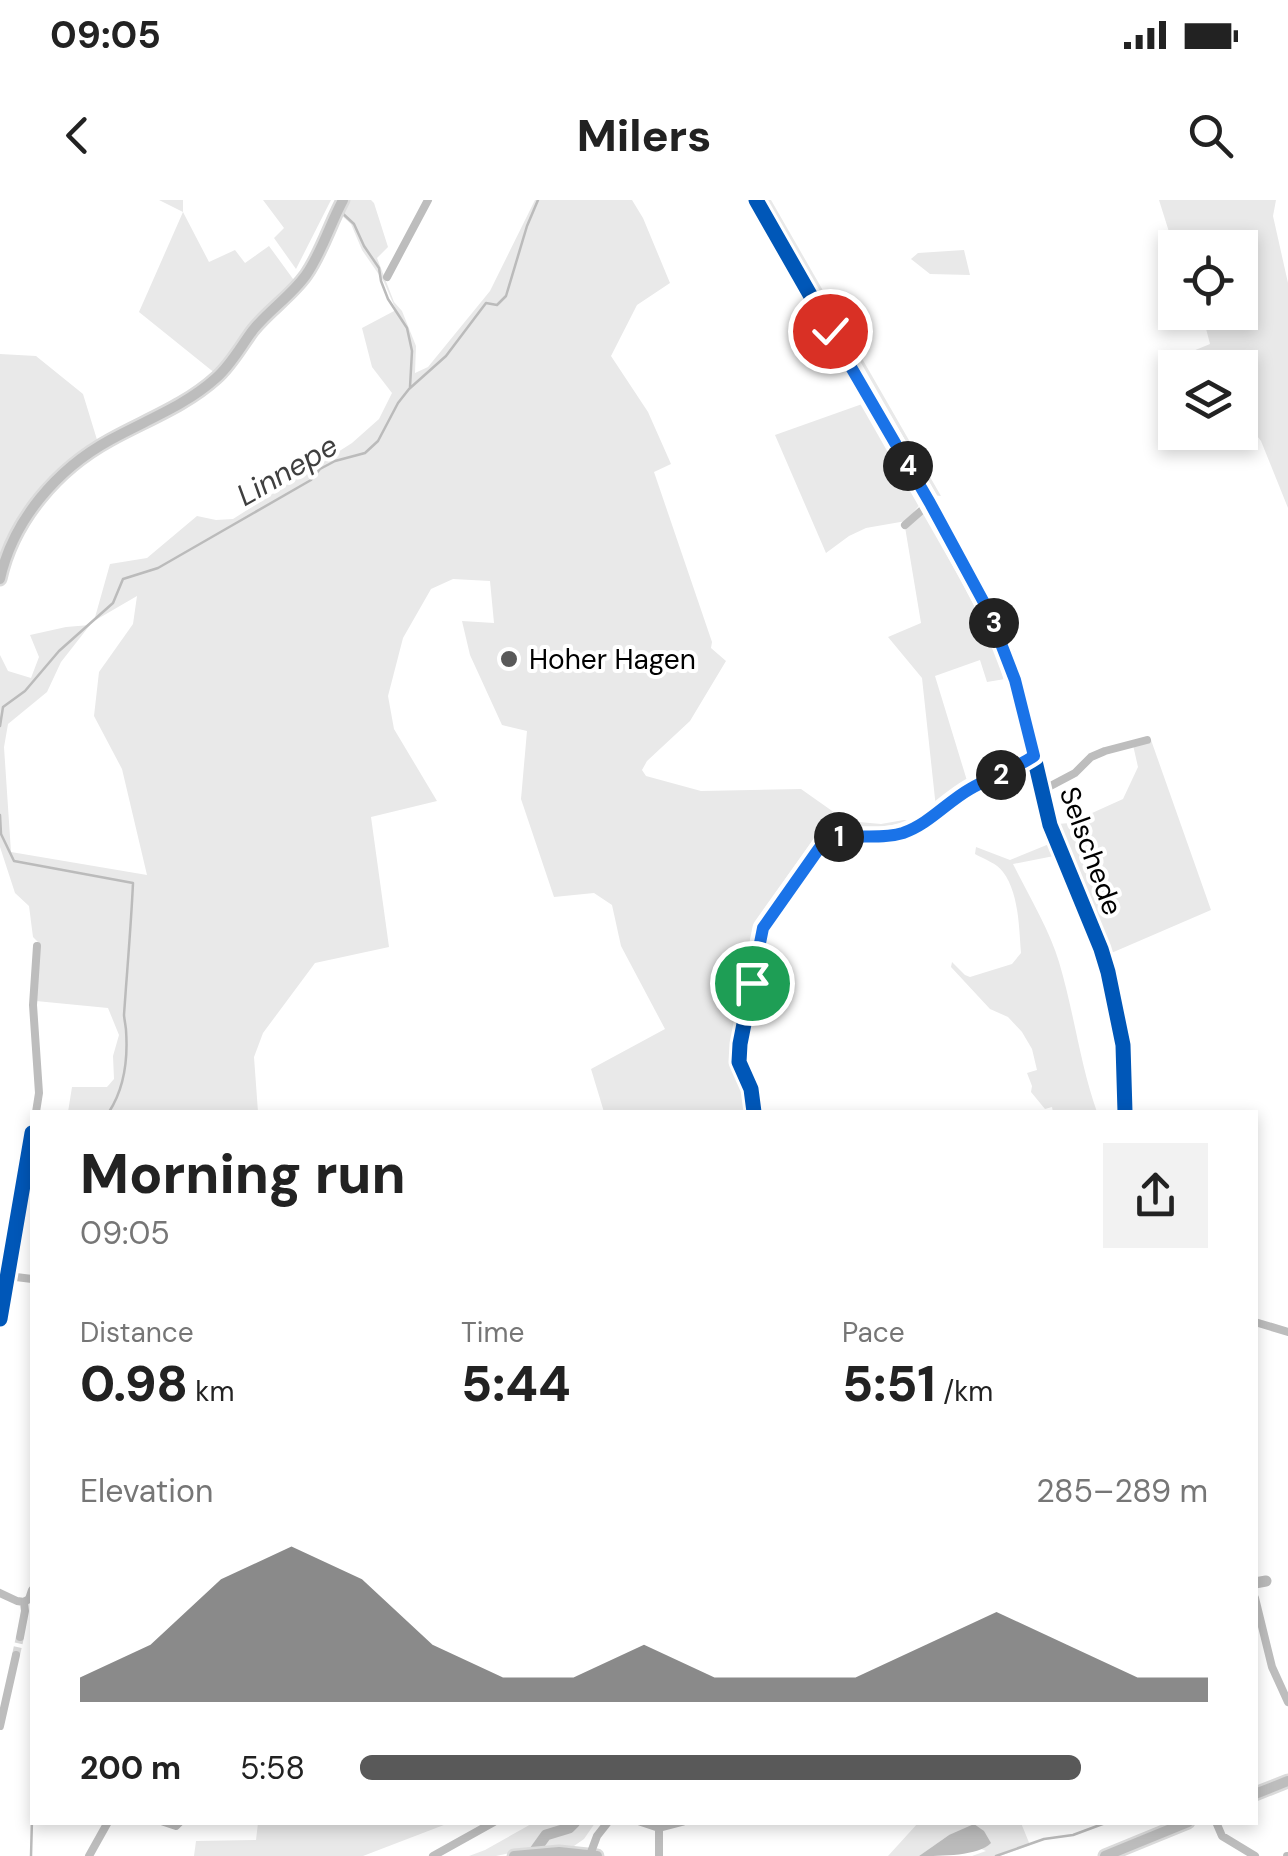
<!DOCTYPE html>
<meta charset="utf-8">
<style>
:root{--surface:#fff;--page:#f2f2f2;--text:#222;--muted:#767676;--accent:#595959}
body{margin:0;font-family:"DM Sans",sans-serif;background:var(--page);color:var(--text);height:100vh;display:flex;flex-direction:column;font-size:38px;white-space:nowrap}
*{box-sizing:border-box;margin:0}
p{font-size:32px;color:var(--muted)}
.icon{flex:none;width:55px;height:55px;fill:none;stroke:currentColor;stroke-width:2;stroke-linecap:round;stroke-linejoin:round}
.map{position:relative;flex:1;overflow:hidden}
.side{position:absolute;left:30px;top:910px;width:1228px;height:715px;display:flex;flex-direction:column;background:var(--surface);border-radius:0px;box-shadow:0 5px 15px #0003}
.side>*{flex:none}
.tools{position:absolute;left:1158px;top:30px;display:grid;gap:20px}
.tools a{display:grid;place-items:center;width:100px;height:100px;border-radius:0px;background:var(--surface);box-shadow:0 5px 15px #0003;font-size:50px}
.pin{position:absolute;display:grid;place-items:center;width:85px;height:85px;color:#fff;margin:-42px;border:5px solid #fff;border-radius:50%;box-shadow:0 2px 10px #0007}
.km{position:absolute;width:50px;height:50px;margin:-25px;border-radius:50%;background:#222;color:#fff;font-size:28px;line-height:50px;text-align:center}
.round{display:grid;place-items:center;flex:none;width:105px;height:105px;border-radius:0px;background:var(--page)}
.overview{display:flex;align-items:center;justify-content:space-between;height:170px;padding:0 50px}
h1{font-size:55px;font-weight:800;line-height:75px}
.metrics{display:grid;grid-template-columns:repeat(3,1fr);gap:15px;height:170px;padding:10px 50px}
.metrics div{display:grid;align-content:center}
.metrics b{font-size:50px;font-weight:800}
.metrics small{font-size:28px;font-weight:400}
.metrics p{font-size:28px}
.chart{height:280px;padding:20px 50px}
.chart p{display:flex;justify-content:space-between}
.chart svg{width:100%;height:180px;margin-top:10px;fill:var(--accent);opacity:.7}
ul{padding:0 50px;list-style:none;font-size:32px}
li{display:grid;grid-template-columns:160px 120px 1fr;align-items:center;height:75px}
li i{height:25px;border-radius:12px;background:var(--accent)}
.status{display:flex;justify-content:space-between;align-items:center;height:70px;padding:0 50px;background:var(--surface);direction:ltr}
.status svg{height:28px;fill:currentColor}
header{display:flex;justify-content:space-between;align-items:center;height:130px;padding:0 50px;background:var(--surface);font-size:45px;font-weight:800}
.map>svg:first-child{display:block}
.green{fill:#e9e9e9}
.water{fill:#bbb}
.lines{fill:none;stroke-linecap:round;stroke-linejoin:round}
.stream{stroke:#bbb;stroke-width:2.5}
.river{stroke:#bbb;stroke-width:11}
.minor-tunnel{stroke:#d9d9d9;stroke-width:8;stroke-dasharray:8 4;stroke-linecap:butt}
.major-casing{stroke:#dbdbdb;stroke-width:15}
.minor{stroke:#bdbdbd;stroke-width:8}
.major{stroke:#bdbdbd;stroke-width:10}
.cycleway-casing{stroke:#fff;stroke-width:21}
.cycleway{stroke:#0057b8;stroke-width:15}
.route-casing{stroke:#fff;stroke-width:20}
.route{stroke:#1a73e8;stroke-width:12}
.poi-dot{fill:#595959;stroke:#fff;stroke-width:4}
.labels{text-anchor:middle;dominant-baseline:central;stroke-width:8;stroke-linejoin:round;paint-order:stroke}
.poi-label{font-size:28px;fill:#000;stroke:#fff;text-anchor:start}
.street-label{font-size:28px;fill:#000;stroke:#fff}
.water-label{font-size:30px;font-style:italic;fill:#3f3f3f;stroke:#fff}
</style>
<div class="status"><b>09:05</b><svg viewBox="0 0 49 12"><path d="M0 12V9h3v3zM5 12V6h3v6zM10 12V3h3v9zM15 12V0h3v12zM26 1h20v11H26zM47 4h2v5h-2z"/></svg></div>
<header><svg class="icon" aria-label="back" viewBox="0 0 24 24"><path d="M15 5l-7 7 7 7"/></svg>Milers<svg class="icon" aria-label="search" viewBox="0 0 24 24"><circle cx="10" cy="10" r="6"/><path d="M15 15l6 6"/></svg></header>
<div class="map">
<svg width="1288" height="1656" viewBox="0 0 1288 1656">
<rect width="100%" height="100%" fill="#fff"/>
<path class="green" d="M 159,0 L 183,0 L 183,12 L 209,62 L 235,50 L 245,63 L 269,46 L 296,83 L 216,174 L 139,112 L 183,12 Z
M 263,0 L 331,0 L 296,69 L 274,38 L 284,28 Z
M 349,0 L 371,0 L 374,3 L 388,47 L 377,58 L 394,102 L 402,111 L 416,146 L 415,173 L 428,167 L 490,91 L 535,0 L 632,0 L 643,18 L 670,83 L 637,105 L 611,156 L 648,212 L 671,264 L 654,272 L 712,442 L 711,448 L 726,461 L 690,521 L 647,561 L 642,570 L 646,576 L 701,591 L 801,589 L 835,613 L 859,622 L 881,624 L 904,620 L 922,621 L 898,633 L 824,638 L 784,702 L 771,729 L 762,739 L 738,844 L 752,912 L 604,912 L 591,869 L 665,829 L 621,746 L 612,705 L 594,693 L 554,697 L 521,599 L 527,531 L 502,525 L 470,455 L 462,421 L 494,423 L 490,381 L 453,379 L 431,389 L 403,438 L 388,496 L 394,529 L 437,601 L 371,617 L 389,747 L 315,763 L 263,833 L 254,857 L 258,912 L 68,912 L 72,887 L 107,887 L 114,879 L 113,856 L 119,835 L 108,808 L 36,801 L 39,743 L 33,737 L 29,706 L 15,693 L 0,647 L 0,455 L 8,471 L 31,478 L 39,457 L 30,435 L 66,427 L 90,425 L 61,462 L 47,492 L 8,524 L 4,547 L 11,652 L 147,675 L 122,569 L 94,516 L 99,472 L 133,424 L 137,396 L 94,421 L 110,364 L 147,358 L 197,316 L 216,320 L 233,319 L 352,243 L 379,219 L 392,193 L 372,167 L 362,128 L 396,110 L 384,82 L 362,50 L 351,24 L 341,15 Z
M 765,0 L 771,0 L 941,296 L 932,295 Z
M 1159,0 L 1276,0 L 1273,16 L 1288,83 L 1288,308 L 1261,241 L 1240,214 L 1240,168 L 1214,167 L 1193,151 L 1210,144 L 1202,113 L 1240,112 L 1240,48 L 1175,48 L 1175,51 Z
M 964,50 L 970,75 L 930,74 L 911,59 L 918,53 Z
M 0,154 L 36,156 L 83,194 L 98,243 L 39,296 L 0,365 Z
M 865,203 L 923,301 L 906,321 L 866,328 L 849,336 L 826,353 L 775,235 Z
M 925,311 L 933,314 C 962,368 991,420 1011,478 L 987,482 L 980,460 L 935,476 L 968,584 L 936,608 L 922,478 L 888,437 L 921,423 L 905,327 Z
M 1151,540 L 1211,710 L 1109,754 L 1065,649 L 1057,624 L 1070,623 L 1123,599 L 1138,567 L 1133,545 Z
M 1054,642 L 1059,655 L 1013,664 C 1028,694 1050,731 1059,762 C 1074,812 1080,864 1097,912 L 1053,912 L 1052,907 L 1045,909 L 1031,892 L 1032,886 L 1027,873 L 1037,870 L 1032,849 L 1022,832 L 1008,817 L 990,809 L 951,767 L 952,762 L 965,775 L 970,777 L 1012,764 L 1021,753 C 1019,728 1019,693 1003,672 C 998,664 984,659 975,654 L 976,647 L 1010,660 Z
M 258,1623 L 258,1622 L 449,1623 L 363,1656 L 194,1656 L 196,1641 L 256,1640 Z
M 533,1623 L 595,1623 L 584,1639 L 574,1646 L 532,1648 L 496,1656 L 469,1656 L 485,1650 Z
M 918,1623 L 1021,1623 L 1030,1645 L 1000,1656 L 972,1656 L 986,1651 L 949,1635 L 919,1656 L 888,1656 Z"/>
<path class="water" d="M 974,1624 L 984,1631 L 991,1643 C 979,1656 941,1656 919,1656 L 949,1635 Z"/>
<g class="lines">
<path class="stream" d="M 340,11 L 354,24 L 364,46 L 379,68 L 381,81 L 388,99 L 407,128 L 412,151 L 410,187
M 0,526 L 3,507 L 25,491 L 59,451 L 113,403 L 123,379 L 158,368 L 311,280 L 320,269 L 335,261 L 365,253 L 378,241 L 398,203 L 409,189 L 446,156 L 486,103 L 497,105 L 506,96 L 527,26 L 538,0
M 0,615 L 1,634 L 14,661 L 133,683 C 131,727 127,771 124,815 C 124,817 126,828 126,830 C 128,858 124,889 109,912
M 31,1656 L 32,1619
M 996,1656 L 1044,1639 L 1073,1635 L 1108,1622"/>
<path class="river" d="M 1255,1383 L 1266,1381
M 531,1656 L 546,1635 L 569,1628 L 575,1622"/>
<path class="minor-tunnel" d="M 16,1455 L 20,1437"/>
<defs>
<path id="major" d="M 0,379 C 13,320 57,269 110,240 C 146,220 185,206 216,178 C 231,165 241,146 253,130 C 269,110 291,96 306,75 C 322,52 330,24 343,0
M 1255,1594 L 1288,1581
M 514,1656 L 559,1652 L 597,1656
M 1105,1656 L 1188,1622"/>
</defs>
<use href="#major" class="major-casing"/>
<path class="minor" d="M 756,0 L 970,375 L 988,410 L 1007,454 L 1021,501 L 1050,625 L 1101,749 L 1108,772 L 1123,845 L 1125,912
M 387,77 L 428,0
M 905,325 L 930,303
M 1041,591 L 1075,573 L 1091,557 L 1105,551 L 1147,540
M 36,912 L 39,893 L 33,805 L 37,746
M 754,912 L 751,889 L 739,862 L 740,844 L 763,728 L 825,641 C 850,632 877,642 903,633 C 929,624 947,602 970,589 C 991,577 1013,570 1034,557
M 8,1076 L 32,1079
M 0,1119 L 32,933
M 1255,1122 L 1288,1132
M 0,1393 L 17,1401 L 24,1402
M 1255,1398 L 1272,1467 L 1288,1502
M 24,1402 L 29,1399 L 32,1390
M 20,1437 L 25,1411 L 24,1402
M 0,1526 L 16,1455
M 164,1622 L 176,1626 L 180,1622
M 641,1622 L 659,1628 L 682,1622
M 1216,1622 L 1222,1636 L 1255,1656
M 659,1628 L 659,1656
M 590,1655 L 597,1636 L 608,1622
M 89,1656 L 108,1622
M 433,1656 L 494,1622
M 1287,1656 L 1288,1656"/>
<use href="#major" class="major"/>
<defs>
<path id="cycleway" d="M 756,0 L 970,375 L 988,410 L 1007,454 L 1021,501 L 1050,625 L 1101,749 L 1108,772 L 1123,845 L 1125,912
M 754,912 L 751,889 L 739,862 L 740,844 L 763,728 L 825,641 C 850,632 877,642 903,633 C 929,624 947,602 970,589 C 991,577 1013,570 1034,557
M 0,1119 L 32,933"/>
</defs>
<use href="#cycleway" class="cycleway-casing"/>
<use href="#cycleway" class="cycleway"/>
</g>
<g class="lines">
<defs>
<path id="route" d="M 752,783 L 763,728 L 825,640 C 850,632 877,641 903,633 C 929,624 947,602 970,589 C 991,577 1013,570 1034,556 L 1015,480 L 988,410 L 930,303 L 830,131"/>
</defs>
<use href="#route" class="route-casing"/>
<use href="#route" class="route"/>
</g>
<circle class="poi-dot" cx="509" cy="459" r="10"/>
<g class="labels">
<g class="poi-label">
<text x="529" y="459">Hoher Hagen</text>
</g>
<g class="street-label">
<text transform="translate(1091 651) rotate(70)">Selschede</text>
</g>
<g class="water-label">
<text transform="translate(287 270) rotate(-30)">Linnepe</text>
</g>
</g>
</svg>
<div class="tools">
<a><svg class="icon" aria-label="locate" viewBox="0 0 24 24"><circle cx="12" cy="12" r="6"/><path d="M12 2v4M12 18v4M2 12h4M18 12h4"/></svg></a>
<a><svg class="icon" aria-label="layers" viewBox="0 0 24 24"><path d="M12 4l9 5-9 5-9-5zM3 14l9 5 9-5"/></svg></a>
</div>
<div class="pin" style="left:752px;top:783px;background:#1e9e55"><svg class="icon" aria-label="arrive" viewBox="0 0 24 24"><path d="M6 21V4h12l-3 4 3 4H6"/></svg></div>
<div class="pin" style="left:830px;top:131px;background:#d93025"><svg class="icon" aria-label="check" viewBox="0 0 24 24"><path d="M5 12l5 5 9-10"/></svg></div>
<b class="km" style="left:839px;top:637px">1</b>
<b class="km" style="left:1001px;top:575px">2</b>
<b class="km" style="left:994px;top:423px">3</b>
<b class="km" style="left:908px;top:266px">4</b>
<section class="side">
<div class="overview"><div><h1>Morning run</h1><p>09:05</p></div><a class="round"><svg class="icon" aria-label="share" viewBox="0 0 24 24"><path d="M12 15V3M7 8l5-5 5 5M5 13v7h14v-7"/></svg></a></div>
<div class="metrics">
<div><p>Distance</p><b>0.98<small> km</small></b></div>
<div><p>Time</p><b>5:44</b></div>
<div><p>Pace</p><b>5:51<small> /km</small></b></div>
</div>
<div class="chart"><p><span>Elevation</span>285–289 m</p>
<svg viewBox="0 0 160 44" preserveAspectRatio="none"><path d="M0 44V38L10 30L20 14L30 6L40 14L50 30L60 38L70 38L80 30L90 38L100 38L110 38L120 30L130 22L140 30L150 38L160 38V44z"/></svg>
</div>
<ul>
<li><b>200 m</b>5:58<i style="width:85%"></i></li>
</ul>
</section>
</div>
